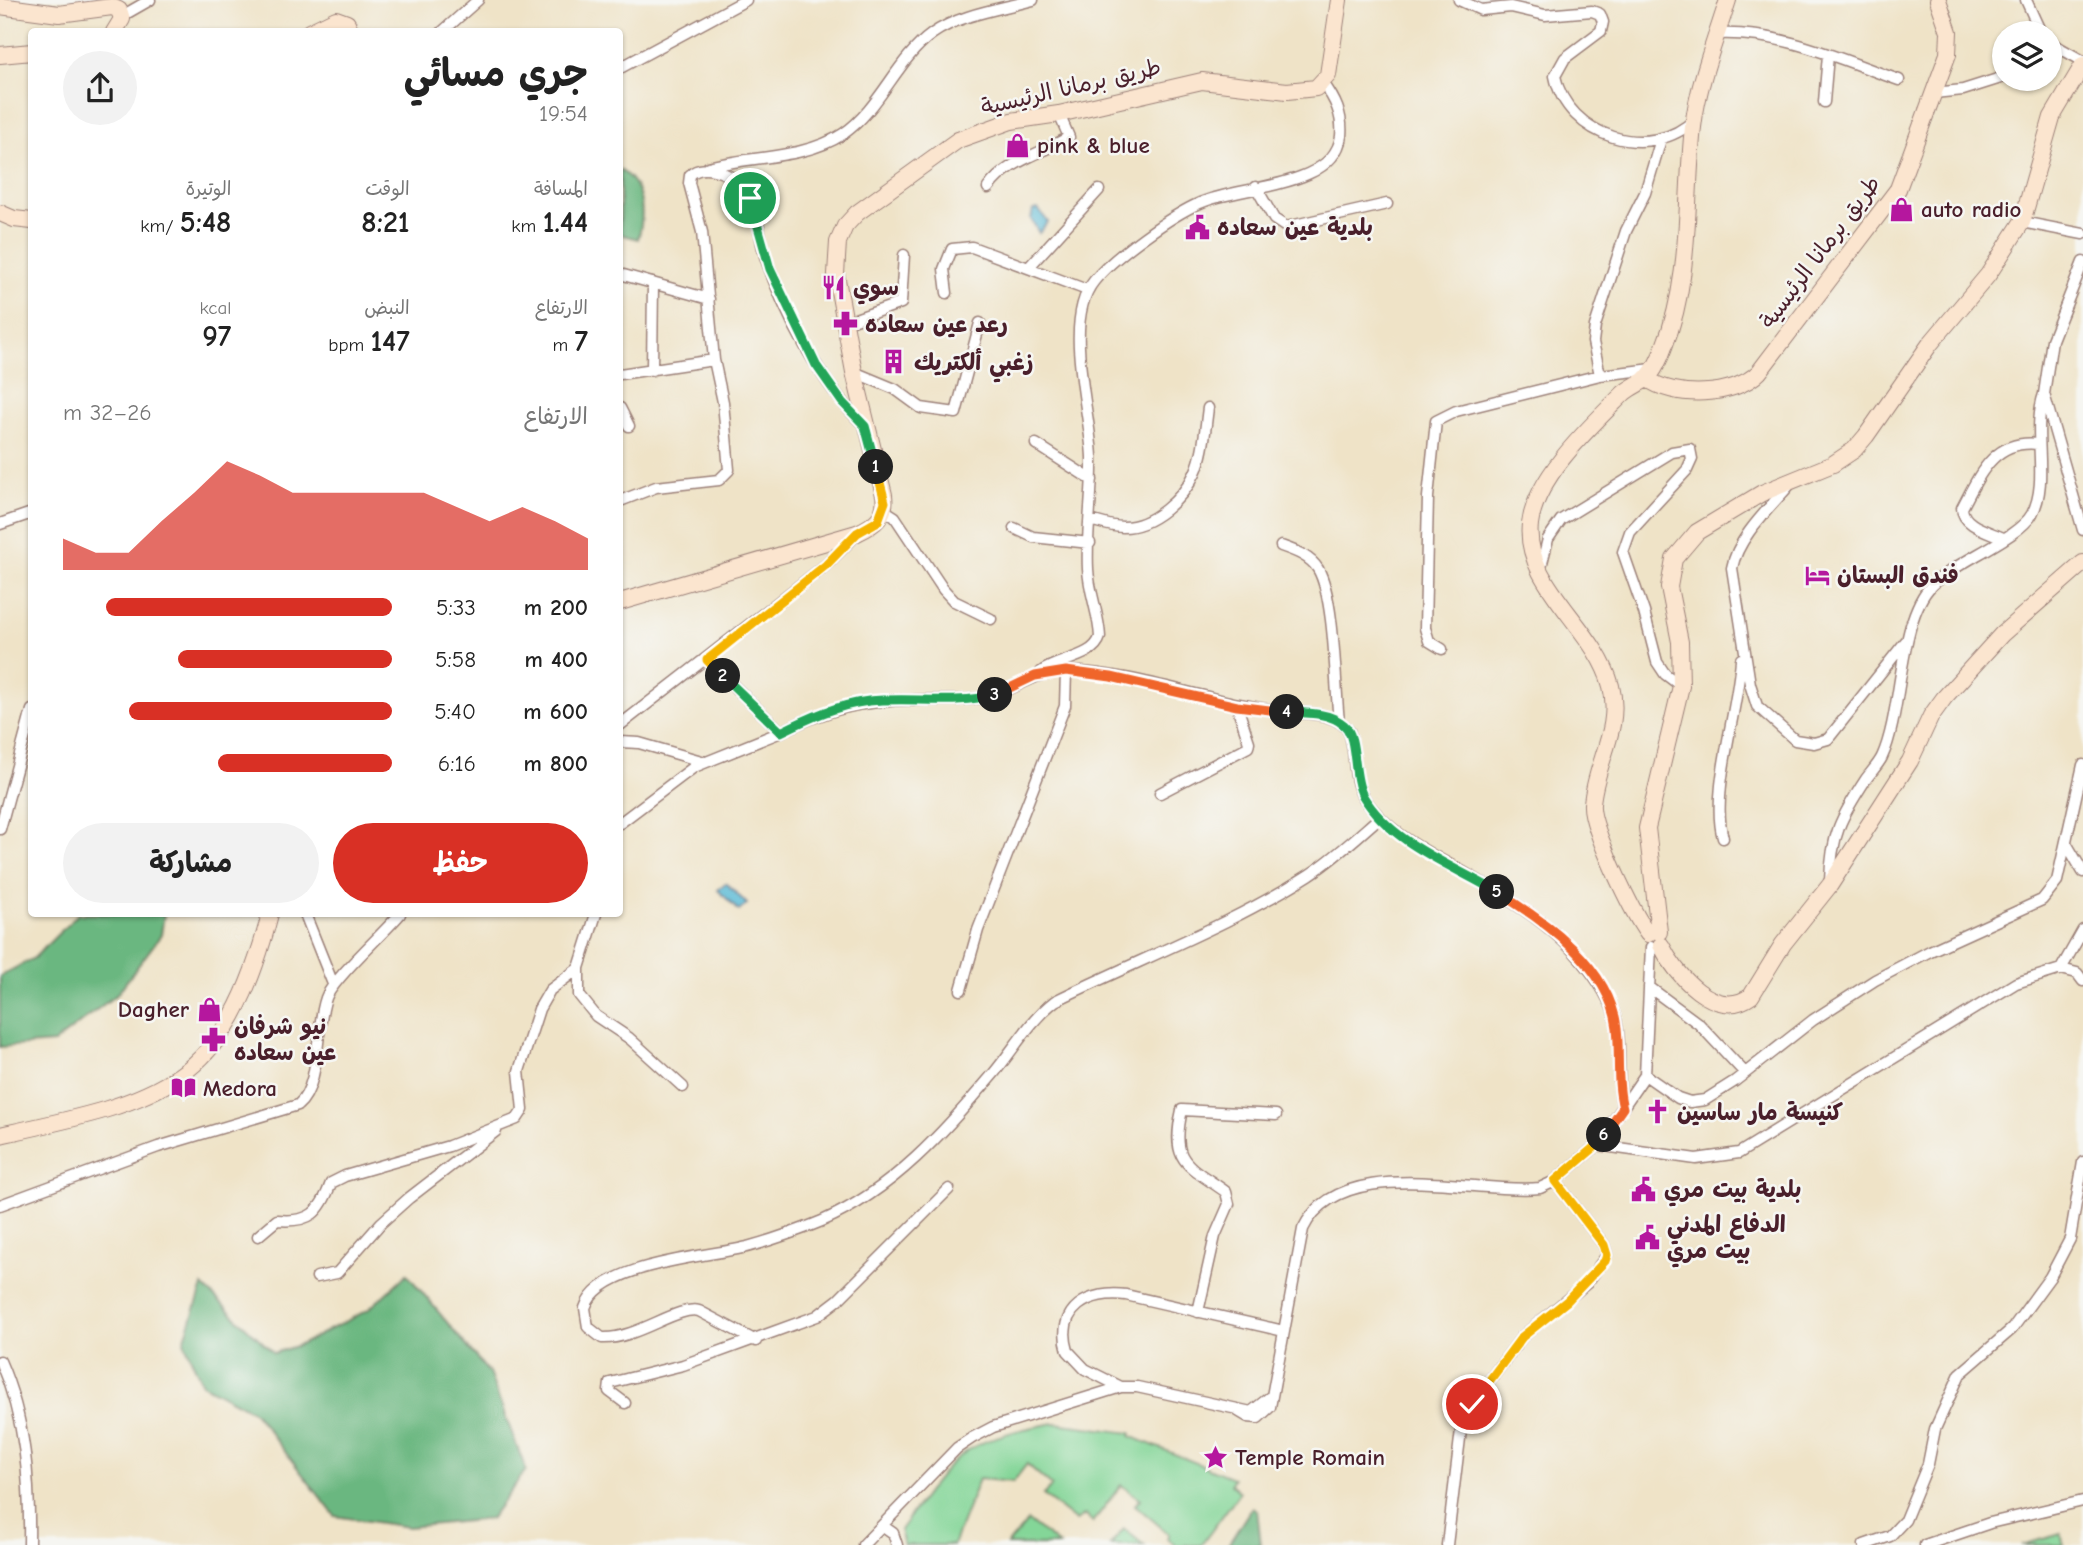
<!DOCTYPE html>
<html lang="ar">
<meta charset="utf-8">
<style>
:root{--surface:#fff;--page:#f2f2f2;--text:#222;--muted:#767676;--accent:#d93025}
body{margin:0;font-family:"Comic Neue","Playpen Sans Arabic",sans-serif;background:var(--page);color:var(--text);direction:rtl;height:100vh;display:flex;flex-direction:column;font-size:26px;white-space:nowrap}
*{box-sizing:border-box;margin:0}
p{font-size:23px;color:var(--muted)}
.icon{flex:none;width:38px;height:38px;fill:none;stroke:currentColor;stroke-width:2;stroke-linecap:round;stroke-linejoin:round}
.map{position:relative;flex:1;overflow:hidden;direction:ltr}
.drawer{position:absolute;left:28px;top:28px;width:595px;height:889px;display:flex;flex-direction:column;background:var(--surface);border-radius:7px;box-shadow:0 2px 5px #0004;direction:rtl}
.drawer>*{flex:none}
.tools{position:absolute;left:1992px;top:21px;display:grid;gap:14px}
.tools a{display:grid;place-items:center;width:70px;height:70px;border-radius:50%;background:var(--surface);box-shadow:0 2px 5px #0004;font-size:35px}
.pin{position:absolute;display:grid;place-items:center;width:60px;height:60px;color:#fff;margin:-30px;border:4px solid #fff;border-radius:50%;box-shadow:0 2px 7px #0007}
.km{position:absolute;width:35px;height:35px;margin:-18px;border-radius:50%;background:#222;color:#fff;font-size:19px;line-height:35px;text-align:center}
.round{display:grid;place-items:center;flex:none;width:74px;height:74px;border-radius:37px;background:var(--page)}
.overview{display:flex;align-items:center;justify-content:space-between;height:119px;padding:0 35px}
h1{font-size:38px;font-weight:700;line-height:52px}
.metrics{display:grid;grid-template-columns:repeat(3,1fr);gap:10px;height:119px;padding:7px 35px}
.metrics div{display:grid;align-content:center}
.metrics b{font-size:30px;font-weight:700}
.metrics small{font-size:19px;font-weight:400}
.metrics p{font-size:19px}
.chart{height:196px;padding:14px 35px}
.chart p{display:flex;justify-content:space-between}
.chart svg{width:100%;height:126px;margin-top:7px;fill:var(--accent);opacity:.7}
.cta{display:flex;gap:14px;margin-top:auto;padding:14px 35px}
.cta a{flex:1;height:80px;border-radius:42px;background:var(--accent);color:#fff;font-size:28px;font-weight:700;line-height:80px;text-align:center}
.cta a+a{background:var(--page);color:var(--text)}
ul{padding:0 35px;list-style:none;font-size:23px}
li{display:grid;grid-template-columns:112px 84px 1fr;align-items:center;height:52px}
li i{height:18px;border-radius:9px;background:var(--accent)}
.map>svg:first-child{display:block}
.green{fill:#84d698;stroke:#677a62;stroke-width:2}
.forest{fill:#6bb780;stroke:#5a6b56;stroke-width:2}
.water{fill:#58bad6;stroke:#516c80;stroke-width:2}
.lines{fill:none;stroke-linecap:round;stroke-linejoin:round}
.street-casing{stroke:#9c8179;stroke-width:13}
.secondary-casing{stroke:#9c8179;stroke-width:18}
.street{stroke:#fff;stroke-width:10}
.secondary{stroke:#fbe5cf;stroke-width:16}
.split-1-casing{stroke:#fff;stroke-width:14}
.split-2-casing{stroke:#fff;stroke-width:14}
.split-3-casing{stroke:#fff;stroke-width:14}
.split-4-casing{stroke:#fff;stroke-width:14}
.split-5-casing{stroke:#fff;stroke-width:14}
.split-6-casing{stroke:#fff;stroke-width:14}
.split-7-casing{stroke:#fff;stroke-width:14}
.split-1{stroke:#22a559;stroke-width:9}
.split-2{stroke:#f5b400;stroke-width:9}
.split-3{stroke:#22a559;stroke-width:9}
.split-4{stroke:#f0652b;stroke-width:9}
.split-5{stroke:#22a559;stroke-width:9}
.split-6{stroke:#f0652b;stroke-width:9}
.split-7{stroke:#f5b400;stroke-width:9}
.labels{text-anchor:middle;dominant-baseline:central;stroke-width:5;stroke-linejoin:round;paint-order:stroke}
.street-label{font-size:23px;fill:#4a1f2b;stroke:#f6f6f2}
.poi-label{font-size:23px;font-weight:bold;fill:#4a1f2b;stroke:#f6f6f2;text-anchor:start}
</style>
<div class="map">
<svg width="2083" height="1545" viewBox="0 0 2083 1545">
<rect width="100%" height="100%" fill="#f6f6f2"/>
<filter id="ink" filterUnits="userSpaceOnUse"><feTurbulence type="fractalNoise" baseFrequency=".0143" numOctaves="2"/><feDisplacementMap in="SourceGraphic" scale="14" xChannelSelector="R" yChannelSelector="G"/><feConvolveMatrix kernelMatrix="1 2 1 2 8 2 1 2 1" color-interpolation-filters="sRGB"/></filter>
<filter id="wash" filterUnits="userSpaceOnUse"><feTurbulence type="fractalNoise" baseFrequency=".00686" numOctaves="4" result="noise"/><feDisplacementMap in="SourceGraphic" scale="28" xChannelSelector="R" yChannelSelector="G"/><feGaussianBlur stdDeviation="1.57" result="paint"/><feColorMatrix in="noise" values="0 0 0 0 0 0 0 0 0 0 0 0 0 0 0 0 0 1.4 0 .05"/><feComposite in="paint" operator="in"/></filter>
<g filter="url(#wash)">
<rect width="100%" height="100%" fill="#efe3c7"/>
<path class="green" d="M 1055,1423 L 1131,1433 L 1130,1436 L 1233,1478 L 1231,1484 L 1240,1492 L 1201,1545 L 1176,1545 L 1167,1538 L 1169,1534 L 1135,1505 L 1140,1499 L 1121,1485 L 1093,1522 L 1085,1515 L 1076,1521 L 1043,1495 L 1052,1486 L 1027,1464 L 1013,1482 L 979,1479 L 953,1545 L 904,1545 L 900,1530 C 920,1504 940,1469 967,1451 C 992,1435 1026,1428 1055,1423 Z
M 1028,1521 L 1059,1545 L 1007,1545 Z
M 1124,1529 L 1144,1545 L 1110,1545 Z
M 2061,1534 L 2064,1545 L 2022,1545 Z"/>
<path class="forest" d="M 620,170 C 644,185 645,214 638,239 L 620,234 Z
M 78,914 L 164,914 L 161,935 L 117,994 L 54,1043 L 0,1047 L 0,976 L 34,958 Z
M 407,1274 L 489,1373 L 526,1470 L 490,1519 L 408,1527 L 335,1516 L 254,1412 L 202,1384 L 184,1341 L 203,1286 L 274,1353 L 302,1344 L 368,1310 Z
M 1252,1507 L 1257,1510 L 1261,1545 L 1228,1545 Z"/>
<path class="water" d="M 1038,209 L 1048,222 L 1039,233 L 1031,219 L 1033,210 Z
M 726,883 L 747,904 L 739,911 L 718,890 Z"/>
</g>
<g filter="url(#ink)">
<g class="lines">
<defs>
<path id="street" d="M 1459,0 L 1481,10 L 1511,7 L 1545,15 L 1592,11 L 1600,14 L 1603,22 L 1601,31 L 1565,58 L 1555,76 C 1567,137 1651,163 1695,119
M 2026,0 L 2041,33
M 122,16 L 150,0
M 442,32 L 478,0
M 1717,34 C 1782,31 1839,59 1899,80
M 2049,42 L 2083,61
M 620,68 L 746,0
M 1934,93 L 1963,90 L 2004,77
M 1824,102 L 1828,55
M 708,167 C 751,156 805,159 843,134 C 881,108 896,60 932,34 C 960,14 1001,9 1033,0
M 1256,187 L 1274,219 L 1286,227 L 1387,204
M 988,188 C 1007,161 1041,154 1069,137 L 1059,114
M 2022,222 L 2083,234
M 2083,262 L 2052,340 L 2044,394 L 2083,530
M 1029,267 L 1099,190
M 620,274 L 709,299
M 947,293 L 944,269 L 952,249 L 972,247 L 1087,290
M 844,323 L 901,303 L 904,255
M 652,370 L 653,283
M 854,372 L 895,389 L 921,408 L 956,413 L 980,323
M 620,374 L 714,360
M 1600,375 L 1593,342 L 1595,326 L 1626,231 L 1645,193 L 1661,139
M 620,408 L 629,426
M 1036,444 L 1092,480
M 1791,483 C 1771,507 1738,536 1732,568 L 1750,684 L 1757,706 L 1795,740 L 1814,743 L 1828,739 L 1906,641
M 620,501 L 656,487 L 719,480 L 729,470 L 723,402 L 714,360 L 702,232 L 689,183 L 690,175 C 705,160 740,177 749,194 C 759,212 759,237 765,256 C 784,313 821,385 865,426
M 884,510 L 895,517 L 943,589 L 954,601 L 991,619
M 1090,520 C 1101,523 1112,527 1123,527 C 1152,527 1183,499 1195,473 C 1204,454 1205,429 1208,408
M 0,524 L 32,513
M 1014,528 L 1033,537 L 1090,543
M 2003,538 C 1988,531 1963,526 1962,508 C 1980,474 1994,439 2038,444
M 1281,546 C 1295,551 1310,556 1318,569 C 1335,598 1335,685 1339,722
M 1540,571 L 1548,539 L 1561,520 L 1672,452 L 1690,449 L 1692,459 L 1687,470 L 1630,532 L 1623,552 L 1644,612 L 1657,662 L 1665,674 L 1681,686
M 1442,649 L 1429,641 L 1425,628 L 1428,497 L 1436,421 L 1456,411 L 1600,375 L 1653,369
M 707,660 L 781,732 C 824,710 864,700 913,700 C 938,699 963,702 987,697 C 1015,691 1037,669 1067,671 C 1143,674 1215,705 1291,712 C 1311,714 1337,713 1349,731 C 1357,754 1351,777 1364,798 C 1386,831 1423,850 1456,868 C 1516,902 1579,939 1610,1003 C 1626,1035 1614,1075 1623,1108
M 1041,672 C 1057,659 1094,658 1100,637 C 1099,614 1089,592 1088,569 C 1086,532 1093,495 1092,457 C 1090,409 1062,320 1094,281 C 1113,257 1172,215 1200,203 C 1239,185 1334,189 1341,136 C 1343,115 1335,99 1323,83
M 620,725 L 826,565 L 857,534
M 620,742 L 639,743 L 705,762
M 1160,793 L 1248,747 L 1249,742 L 1237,706
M 620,823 L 694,767 L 781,732
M 0,829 L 32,710
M 1723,838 C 1710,793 1738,711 1741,659
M 2066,843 L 2083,872
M 1830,882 C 1831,835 1841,817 1866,779 C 1871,772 1878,765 1882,757 C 1903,712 1898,618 1932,585 C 1955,562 2019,538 2032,514 C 2050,481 2031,431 2044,394
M 305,914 L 333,984
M 596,914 L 579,968 L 579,995 L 596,1016 L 629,1038 L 683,1087
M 2061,969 L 2083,930
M 1649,987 L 1699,1024 L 1745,1073
M 961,990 L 978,930 L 1065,706 L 1066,671
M 1645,1075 L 1678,1098 L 1690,1102 L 1705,1100 L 1735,1081 L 1813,1020 L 1875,980 L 1930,951 L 2042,900 L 2057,881 L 2083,765
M 1597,1145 L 1696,1159 L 1739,1153 L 2016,983 L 2061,969 L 2077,973 L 2083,981
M 0,1205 L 158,1147 L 298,1105 C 321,1086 315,1028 326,998 C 332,980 384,933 400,914
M 258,1236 L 277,1220 C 310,1223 320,1213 331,1183 L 345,1176 L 449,1146 L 517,1119 L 523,1110 L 519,1071 L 539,1009 L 550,990 L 579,968
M 317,1277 L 337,1273 L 381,1223 L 409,1198 L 496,1131
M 1198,1312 L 1215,1236 L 1229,1204 L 1226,1192 C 1187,1164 1170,1163 1182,1110 L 1276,1115
M 756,1341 L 699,1311 C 678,1305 636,1340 602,1338 L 588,1327 L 585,1308 C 599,1263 707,1257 747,1247 C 772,1240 798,1231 822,1221 C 893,1190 945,1131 994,1073 C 1014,1049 1030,1020 1055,1001 C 1140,959 1229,926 1309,875 C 1335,858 1357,837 1380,817
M 0,1361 C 26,1420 30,1481 29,1545
M 1121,1387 L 1085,1369 L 1068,1351 C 1055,1308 1090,1290 1126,1295 L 1284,1331
M 625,1403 L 609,1391 L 610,1383 L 683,1365 L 817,1316 L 838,1300 L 949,1189
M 1238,1411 L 1248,1417 L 1258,1418 L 1270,1407 L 1303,1229 C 1340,1152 1474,1195 1540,1188 L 1555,1181 L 1597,1145 L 1645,1075 L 1651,947
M 883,1526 L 893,1533 L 897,1545
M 863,1545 L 957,1448 L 972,1438 L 993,1427 L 1121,1387 L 1137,1387 L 1251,1412 L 1270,1397
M 1447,1545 L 1461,1430 L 1472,1404 L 1522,1337 L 1587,1283 L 1607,1255 L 1604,1245 L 1555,1181
M 1864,1545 L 1890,1536 L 1905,1520 L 1928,1464 L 1935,1429 L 1960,1374 L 2012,1329 L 2050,1277 L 2070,1239 L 2083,1162
M 1925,1545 L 1990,1523 L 2083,1501"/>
<path id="secondary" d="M 0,6 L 59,14 L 112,7 L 119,10 L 122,19 L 114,32
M 309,32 L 336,19 L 347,23 L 351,32
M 0,55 L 32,52
M 0,213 L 14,219 L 32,221
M 1646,378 C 1673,399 1735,397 1759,372 L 1898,189 L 1948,54 L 1949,32 L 1938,0
M 620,602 L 857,533 C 875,525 887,516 884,495 L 854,372 L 836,274 L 838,242 L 845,226 L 857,213 L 958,140 L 1011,121 L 1059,114 L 1202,81 L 1287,91 L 1316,88 L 1328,75 L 1339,0
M 1659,932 L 1647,828 L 1681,686 L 1680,642 L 1669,587 L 1674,559 L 1697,532 L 1762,493 L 1833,464 L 1854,450 L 1866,436 L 1930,344 L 1988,275 L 2022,222 L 2052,117 L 2083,65
M 1648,934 C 1633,914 1590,826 1592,804 C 1595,763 1622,729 1611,686 C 1596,628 1523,584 1530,524 C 1536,476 1591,426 1624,393 C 1631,387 1639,384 1646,379 C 1654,372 1661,356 1664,347 C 1692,277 1685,200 1693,127 C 1698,84 1715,41 1728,0
M 1661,945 C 1675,974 1716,1022 1751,996 L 1783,944 L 1830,885 L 1910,761 L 1931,716 L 1944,698 L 2002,634 L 2083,563
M 0,1135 C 161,1100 226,1087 270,914"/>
</defs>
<use href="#street" class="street-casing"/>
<use href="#secondary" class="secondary-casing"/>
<use href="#street" class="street"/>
<use href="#secondary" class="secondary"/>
</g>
</g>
<g class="lines" filter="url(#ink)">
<defs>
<path id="split-1" d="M 750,198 L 770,269 L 816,365 L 842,402 L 865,426 L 876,467"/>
<path id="split-2" d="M 723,676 L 707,660 L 826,565 L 857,533 L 878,521 L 885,502 L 876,467"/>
<path id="split-3" d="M 723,676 L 781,732 C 809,718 837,705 869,701 C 910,697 954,705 995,695"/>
<path id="split-4" d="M 995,695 L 1035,676 L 1066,671 L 1111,677 L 1237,706 L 1287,712"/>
<path id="split-5" d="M 1287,712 C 1305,713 1329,712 1344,725 C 1358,737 1352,776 1363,796 C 1391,843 1452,865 1497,892"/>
<path id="split-6" d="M 1497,892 C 1545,921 1610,967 1617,1028 C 1620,1055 1616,1082 1623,1108 L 1604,1135"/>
<path id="split-7" d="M 1472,1404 L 1522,1337 L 1567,1301 L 1605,1261 L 1607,1255 L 1604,1245 L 1555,1181 L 1597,1145 L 1604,1135"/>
</defs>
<use href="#split-1" class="split-1-casing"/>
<use href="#split-2" class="split-2-casing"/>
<use href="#split-3" class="split-3-casing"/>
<use href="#split-4" class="split-4-casing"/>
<use href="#split-5" class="split-5-casing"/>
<use href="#split-6" class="split-6-casing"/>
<use href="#split-7" class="split-7-casing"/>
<use href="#split-1" class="split-1"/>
<use href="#split-2" class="split-2"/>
<use href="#split-3" class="split-3"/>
<use href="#split-4" class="split-4"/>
<use href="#split-5" class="split-5"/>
<use href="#split-6" class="split-6"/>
<use href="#split-7" class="split-7"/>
</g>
<defs>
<symbol id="shop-bare" viewBox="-9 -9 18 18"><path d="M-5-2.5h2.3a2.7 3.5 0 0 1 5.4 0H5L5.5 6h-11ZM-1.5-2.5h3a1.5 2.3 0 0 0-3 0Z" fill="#b5179e" stroke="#f6f6f2" stroke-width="2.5" paint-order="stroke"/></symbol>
<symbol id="civic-bare" viewBox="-9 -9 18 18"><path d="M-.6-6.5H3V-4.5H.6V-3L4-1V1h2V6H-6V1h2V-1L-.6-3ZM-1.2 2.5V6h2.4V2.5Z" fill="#b5179e" stroke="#f6f6f2" stroke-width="2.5" paint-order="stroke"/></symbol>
<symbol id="restaurant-bare" viewBox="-9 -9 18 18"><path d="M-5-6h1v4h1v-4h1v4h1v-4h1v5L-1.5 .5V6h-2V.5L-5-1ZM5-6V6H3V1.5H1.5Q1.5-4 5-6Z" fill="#b5179e" stroke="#f6f6f2" stroke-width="2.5" paint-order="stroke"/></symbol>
<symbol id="pharmacy-bare" viewBox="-9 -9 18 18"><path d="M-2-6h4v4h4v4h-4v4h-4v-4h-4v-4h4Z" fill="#b5179e" stroke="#f6f6f2" stroke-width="2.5" paint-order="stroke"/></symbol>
<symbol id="building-bare" viewBox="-9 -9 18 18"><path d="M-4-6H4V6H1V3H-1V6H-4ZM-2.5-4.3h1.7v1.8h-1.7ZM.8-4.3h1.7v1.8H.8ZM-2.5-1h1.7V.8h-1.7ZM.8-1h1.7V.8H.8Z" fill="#b5179e" stroke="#f6f6f2" stroke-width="2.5" paint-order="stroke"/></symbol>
<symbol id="hotel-bare" viewBox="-9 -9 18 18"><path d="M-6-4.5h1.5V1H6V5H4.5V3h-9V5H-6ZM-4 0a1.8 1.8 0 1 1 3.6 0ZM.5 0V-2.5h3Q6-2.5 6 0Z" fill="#b5179e" stroke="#f6f6f2" stroke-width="2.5" paint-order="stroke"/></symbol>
<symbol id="library-bare" viewBox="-9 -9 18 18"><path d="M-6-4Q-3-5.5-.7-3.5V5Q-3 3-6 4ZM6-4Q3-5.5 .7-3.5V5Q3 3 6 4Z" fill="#b5179e" stroke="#f6f6f2" stroke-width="2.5" paint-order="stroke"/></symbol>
<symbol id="church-bare" viewBox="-9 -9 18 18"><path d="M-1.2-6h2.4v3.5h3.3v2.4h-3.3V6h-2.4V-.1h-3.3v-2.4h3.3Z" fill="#b5179e" stroke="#f6f6f2" stroke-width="2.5" paint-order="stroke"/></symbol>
<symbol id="sight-bare" viewBox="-9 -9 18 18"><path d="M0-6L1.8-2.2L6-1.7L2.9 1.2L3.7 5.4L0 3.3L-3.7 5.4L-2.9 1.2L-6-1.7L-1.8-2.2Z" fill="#b5179e" stroke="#f6f6f2" stroke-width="2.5" paint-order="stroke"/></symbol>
</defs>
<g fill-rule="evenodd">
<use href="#shop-bare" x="1000" y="128" width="35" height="35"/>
<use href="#shop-bare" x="1884" y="192" width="35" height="35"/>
<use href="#civic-bare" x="1180" y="210" width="35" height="35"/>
<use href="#restaurant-bare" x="816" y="270" width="35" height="35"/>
<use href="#pharmacy-bare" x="828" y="306" width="35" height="35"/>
<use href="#building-bare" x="876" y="344" width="35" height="35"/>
<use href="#hotel-bare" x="1800" y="558" width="35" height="35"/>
<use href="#shop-bare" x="192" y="992" width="35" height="35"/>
<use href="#pharmacy-bare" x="196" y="1022" width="35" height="35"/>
<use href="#library-bare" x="166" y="1070" width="35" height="35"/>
<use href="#church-bare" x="1640" y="1094" width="35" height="35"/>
<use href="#civic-bare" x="1626" y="1172" width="35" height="35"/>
<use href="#civic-bare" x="1630" y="1220" width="35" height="35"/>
<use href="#sight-bare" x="1198" y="1440" width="35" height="35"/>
</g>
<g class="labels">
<g class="street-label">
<text transform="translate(1071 87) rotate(-13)">طريق برمانا الرئيسية</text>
<text transform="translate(1820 252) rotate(-53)">طريق برمانا الرئيسية</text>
</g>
<g class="poi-label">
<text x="1037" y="145">pink &amp; blue</text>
<text x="1921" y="209">auto radio</text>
<text x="1217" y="227">بلدية عين سعاده</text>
<text x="853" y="287">سوي</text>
<text x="865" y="324">رعد عين سعاده</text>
<text x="914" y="362">زغبي ألكتريك</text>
<text x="1837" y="575">فندق البستان</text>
<text x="189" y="1009" text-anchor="end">Dagher</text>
<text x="234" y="1026">نيو شرفان<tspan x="234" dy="26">عين سعاده</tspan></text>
<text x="203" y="1088">Medora</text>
<text x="1677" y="1112">كنيسة مار ساسين</text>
<text x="1664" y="1189">بلدية بيت مري</text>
<text x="1667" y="1224">الدفاع المدني<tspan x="1667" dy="26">بيت مري</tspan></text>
<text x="1235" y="1457">Temple Romain</text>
</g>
</g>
</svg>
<div class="tools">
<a><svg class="icon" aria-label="layers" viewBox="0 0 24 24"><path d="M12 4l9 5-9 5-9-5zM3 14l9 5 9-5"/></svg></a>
</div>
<div class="pin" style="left:750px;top:198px;background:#1e9e55"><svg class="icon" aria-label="arrive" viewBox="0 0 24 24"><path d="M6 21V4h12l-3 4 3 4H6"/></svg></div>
<div class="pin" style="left:1472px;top:1404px;background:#d93025"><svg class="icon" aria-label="check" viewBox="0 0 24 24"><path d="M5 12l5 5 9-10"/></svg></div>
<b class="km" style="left:876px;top:467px">1</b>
<b class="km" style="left:723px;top:676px">2</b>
<b class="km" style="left:995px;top:695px">3</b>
<b class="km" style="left:1287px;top:712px">4</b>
<b class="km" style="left:1497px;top:892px">5</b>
<b class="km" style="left:1604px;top:1135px">6</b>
<section class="drawer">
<div class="overview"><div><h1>جري مسائي</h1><p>19:54</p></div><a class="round"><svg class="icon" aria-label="share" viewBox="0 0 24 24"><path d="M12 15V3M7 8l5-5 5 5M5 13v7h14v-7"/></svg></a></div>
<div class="metrics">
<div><p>المسافة</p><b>1.44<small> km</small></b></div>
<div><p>الوقت</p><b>8:21</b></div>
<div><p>الوتيرة</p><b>5:48<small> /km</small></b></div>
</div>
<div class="metrics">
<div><p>الارتفاع</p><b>7<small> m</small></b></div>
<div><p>النبض</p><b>147<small> bpm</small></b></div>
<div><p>kcal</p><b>97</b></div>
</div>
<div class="chart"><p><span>الارتفاع</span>26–32 m</p>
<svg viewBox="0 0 160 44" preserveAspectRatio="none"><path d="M0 44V33L10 38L20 38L30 27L40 17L50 6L60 11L70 17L80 17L90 17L100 17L110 17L120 22L130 27L140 22L150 27L160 33V44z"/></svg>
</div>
<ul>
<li><b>200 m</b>5:33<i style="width:87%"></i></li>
<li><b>400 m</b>5:58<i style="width:65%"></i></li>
<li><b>600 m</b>5:40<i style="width:80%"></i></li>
<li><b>800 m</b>6:16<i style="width:53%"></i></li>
</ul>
<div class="cta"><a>حفظ</a><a>مشاركة</a></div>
</section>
</div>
